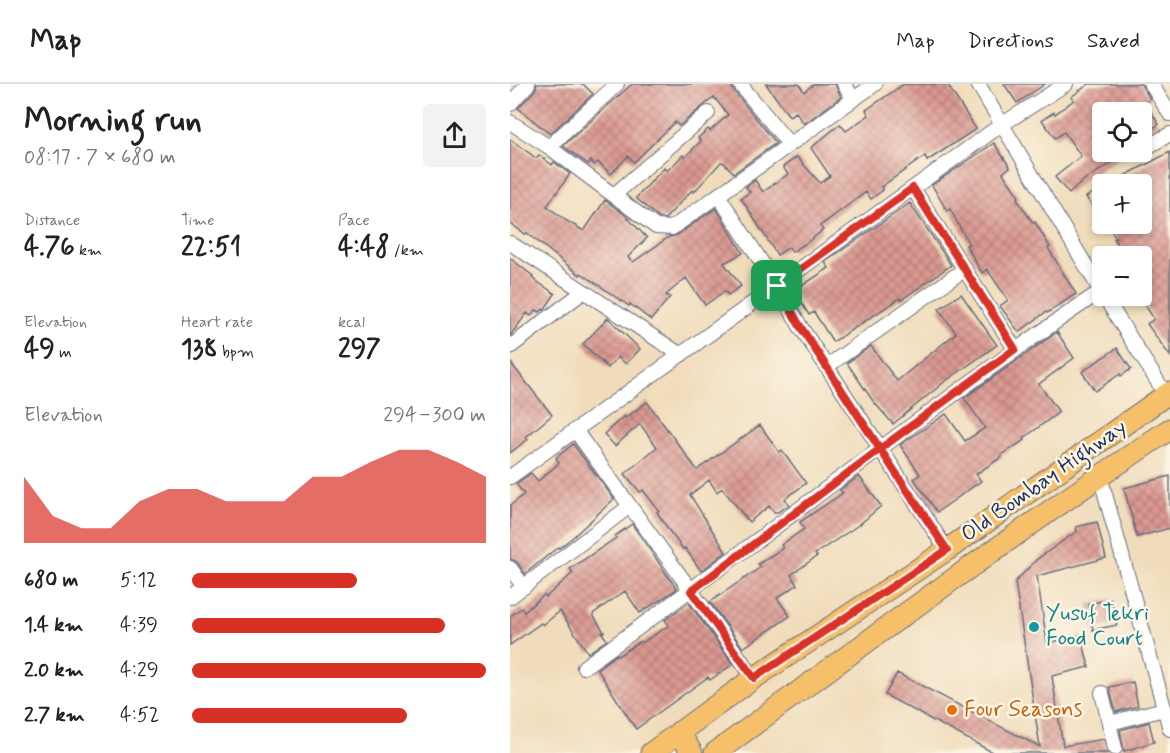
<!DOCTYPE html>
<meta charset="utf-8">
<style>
:root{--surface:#fff;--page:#f2f2f2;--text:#222;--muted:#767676;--line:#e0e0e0;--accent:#d93025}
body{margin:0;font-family:Mynerve,sans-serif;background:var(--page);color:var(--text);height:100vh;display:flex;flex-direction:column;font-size:22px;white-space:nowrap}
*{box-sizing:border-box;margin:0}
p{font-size:20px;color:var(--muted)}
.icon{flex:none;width:33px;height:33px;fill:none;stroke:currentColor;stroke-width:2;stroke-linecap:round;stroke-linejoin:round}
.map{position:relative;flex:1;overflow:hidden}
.drawer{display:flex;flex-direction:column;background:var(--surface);width:510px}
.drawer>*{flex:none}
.controls{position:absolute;left:582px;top:18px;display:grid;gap:12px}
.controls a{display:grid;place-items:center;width:60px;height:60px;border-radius:6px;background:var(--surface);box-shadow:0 3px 9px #0003;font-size:30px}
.pin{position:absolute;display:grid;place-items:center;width:51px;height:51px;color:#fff;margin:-26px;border-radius:12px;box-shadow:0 3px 9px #0006}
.round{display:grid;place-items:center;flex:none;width:63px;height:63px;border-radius:6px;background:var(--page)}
.head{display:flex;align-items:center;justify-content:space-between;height:102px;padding:0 24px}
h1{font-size:33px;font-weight:800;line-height:45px}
.stats{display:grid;grid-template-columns:repeat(3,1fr);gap:9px;height:102px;padding:6px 24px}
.stats div{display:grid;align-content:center}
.stats b{font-size:26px;font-weight:800}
.stats small{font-size:16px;font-weight:400}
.stats p{font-size:16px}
.chart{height:168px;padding:12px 24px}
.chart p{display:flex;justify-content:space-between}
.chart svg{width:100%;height:108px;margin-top:6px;fill:var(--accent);opacity:.7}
ul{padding:0 24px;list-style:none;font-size:20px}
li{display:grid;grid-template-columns:96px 72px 1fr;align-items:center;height:45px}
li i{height:15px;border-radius:8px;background:var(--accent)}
header{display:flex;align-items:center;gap:36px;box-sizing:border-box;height:84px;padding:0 30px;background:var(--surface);border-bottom:2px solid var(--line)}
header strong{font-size:28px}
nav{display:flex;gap:33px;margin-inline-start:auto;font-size:21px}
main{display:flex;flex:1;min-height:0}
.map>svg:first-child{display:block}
.building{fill:url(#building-cross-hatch)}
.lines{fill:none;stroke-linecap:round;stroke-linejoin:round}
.street-casing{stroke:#666c7e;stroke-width:16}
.primary-casing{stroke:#666c7e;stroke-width:23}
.street{stroke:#fff;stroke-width:14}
.primary{stroke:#f6c06b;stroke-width:21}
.route-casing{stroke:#fff;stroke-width:12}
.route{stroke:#d93025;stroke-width:8}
.culture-dot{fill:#0f9aa8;stroke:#fcf5e5;stroke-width:2}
.food-dot{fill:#e8710a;stroke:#fcf5e5;stroke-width:2}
.labels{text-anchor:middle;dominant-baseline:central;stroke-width:5;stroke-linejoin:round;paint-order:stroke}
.street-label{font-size:22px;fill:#1b2f5e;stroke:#fcf5e5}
.culture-label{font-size:22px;fill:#0d838f;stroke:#fcf5e5;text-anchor:start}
.food-label{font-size:22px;fill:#c56008;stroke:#fcf5e5;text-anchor:start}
</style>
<header>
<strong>Map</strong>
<nav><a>Map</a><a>Directions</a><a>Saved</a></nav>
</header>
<main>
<section class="drawer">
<div class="head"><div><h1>Morning run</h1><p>08:17 · 7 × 680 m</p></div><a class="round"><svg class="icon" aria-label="share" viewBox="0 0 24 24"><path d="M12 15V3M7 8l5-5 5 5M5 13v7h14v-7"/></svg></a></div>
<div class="stats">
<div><p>Distance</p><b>4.76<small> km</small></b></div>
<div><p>Time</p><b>22:51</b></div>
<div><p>Pace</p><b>4:48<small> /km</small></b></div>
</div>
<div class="stats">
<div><p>Elevation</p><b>49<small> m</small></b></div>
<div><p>Heart rate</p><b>138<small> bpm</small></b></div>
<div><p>kcal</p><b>297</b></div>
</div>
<div class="chart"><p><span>Elevation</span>294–300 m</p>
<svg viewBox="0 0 160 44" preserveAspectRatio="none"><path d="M0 44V17L10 33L20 38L30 38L40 27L50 22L60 22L70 27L80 27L90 27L100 17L110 17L120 11L130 6L140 6L150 11L160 17V44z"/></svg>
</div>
<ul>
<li><b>680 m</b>5:12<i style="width:56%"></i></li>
<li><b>1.4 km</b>4:39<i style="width:86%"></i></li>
<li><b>2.0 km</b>4:29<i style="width:100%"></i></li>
<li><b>2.7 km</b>4:52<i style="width:73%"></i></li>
</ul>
</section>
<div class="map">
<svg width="660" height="669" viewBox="0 0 660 669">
<defs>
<pattern id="building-cross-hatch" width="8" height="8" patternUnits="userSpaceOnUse" patternTransform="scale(1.5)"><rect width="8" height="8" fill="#db9990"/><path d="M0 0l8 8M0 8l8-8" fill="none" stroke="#b17d79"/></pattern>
</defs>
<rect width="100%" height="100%" fill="#fcf5e5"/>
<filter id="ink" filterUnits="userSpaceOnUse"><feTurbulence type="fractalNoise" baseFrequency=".0167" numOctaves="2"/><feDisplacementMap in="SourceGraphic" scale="12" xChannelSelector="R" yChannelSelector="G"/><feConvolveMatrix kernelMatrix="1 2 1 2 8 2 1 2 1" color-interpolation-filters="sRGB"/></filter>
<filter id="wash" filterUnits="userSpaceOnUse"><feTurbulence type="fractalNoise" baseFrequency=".008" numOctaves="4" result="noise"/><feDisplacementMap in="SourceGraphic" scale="24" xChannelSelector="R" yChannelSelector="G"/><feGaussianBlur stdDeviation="1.35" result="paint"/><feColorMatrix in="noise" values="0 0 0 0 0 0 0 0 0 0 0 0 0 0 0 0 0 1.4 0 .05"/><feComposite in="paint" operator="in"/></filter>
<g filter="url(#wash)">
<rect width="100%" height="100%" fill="#f0dcba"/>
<g id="blocks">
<path class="building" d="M 27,0 L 73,0 L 83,10 L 40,50 L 8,24 L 25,6 Z
M 122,0 L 221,0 L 223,6 L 266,59 L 224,89 L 214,79 L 211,78 L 184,108 L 182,106 L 155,135 L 149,134 L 126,114 L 154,84 L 157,87 L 173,71 L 175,73 L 191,57 L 188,54 L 198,45 L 200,47 L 218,31 L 204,13 L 169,42 L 165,38 L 124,78 L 118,72 L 101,90 L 88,78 L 84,81 L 81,77 L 78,80 L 53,62 Z
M 256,0 L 289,0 L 294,8 L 304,0 L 325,0 L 331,13 L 294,40 L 286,28 L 279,32 Z
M 394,0 L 437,0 L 466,45 L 417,77 L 415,72 L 371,103 L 373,106 L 361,115 L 356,108 L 310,142 L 313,146 L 295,160 L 282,168 L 279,163 L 267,171 L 231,114 L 240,108 L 236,103 L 245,96 L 253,108 L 278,90 L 273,83 L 287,73 L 310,99 L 320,92 L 301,64 L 330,40 L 336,47 L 359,31 L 356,26 Z
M 494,0 L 535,0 L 507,19 Z
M 579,0 L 631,0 L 640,15 L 635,19 L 649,40 L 632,52 L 632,28 L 592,28 L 592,68 L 620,68 L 574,96 L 559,110 L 545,93 L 571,72 L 554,48 L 545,54 L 532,36 L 544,28 L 545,30 L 564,16 L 561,13 Z
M 0,55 L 26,74 L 29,71 L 42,81 L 44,78 L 60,90 L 37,122 L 55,136 L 74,147 L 95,116 L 114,130 L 137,154 L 118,173 L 123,178 L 159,153 L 167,151 L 206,124 L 233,169 L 214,179 L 231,202 L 218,211 L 215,207 L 195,221 L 176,194 L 156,211 L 160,213 L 141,236 L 120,220 L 119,222 L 71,189 L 70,191 L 17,149 L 15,150 L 0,139 Z
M 484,59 L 500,83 L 493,89 L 509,113 L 507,115 L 523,139 L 525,138 L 540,163 L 538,164 L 566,210 L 537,229 L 536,228 L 509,248 L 490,222 L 498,216 L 477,185 L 472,189 L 456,161 L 459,160 L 440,125 L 437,127 L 422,101 Z
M 660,68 L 660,272 L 637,240 L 644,235 L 632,216 L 632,172 L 614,172 L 604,155 L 606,154 L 597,140 L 632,140 L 632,100 L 599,100 Z
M 592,104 L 592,137 L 576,113 Z
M 400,119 L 441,181 L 391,216 L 390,214 L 323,258 L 304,228 L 299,231 L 284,207 L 319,184 L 315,178 Z
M 0,174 L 23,192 L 22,194 L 45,210 L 34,226 L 33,225 L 30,228 L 26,226 L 21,232 L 17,229 L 0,252 Z
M 451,210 L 487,261 L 433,299 L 383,340 L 363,317 L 337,279 L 361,262 L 387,297 L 446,249 L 429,225 Z
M 98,234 L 130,265 L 116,280 L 108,273 L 98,284 L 73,260 Z
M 547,248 L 564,274 L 529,300 L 549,328 L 514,354 L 515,356 L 491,371 L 492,373 L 466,390 L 471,397 L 427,428 L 404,395 L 410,390 L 390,361 L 436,330 L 455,357 L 475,344 L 454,314 Z
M 607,264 L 621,285 L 611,292 L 610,290 L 585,307 L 572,288 Z
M 0,278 L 42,331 L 16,353 L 18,355 L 0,369 Z
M 137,318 L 187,386 L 250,341 L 269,368 L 272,366 L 296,399 L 275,415 L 279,421 L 268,428 L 264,428 L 259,422 L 239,438 L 212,404 L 207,408 L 199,396 L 180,411 L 216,468 L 191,487 L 175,464 L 173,465 L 160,448 L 147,428 L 149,427 L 133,406 L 130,408 L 115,390 L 147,363 L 130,340 L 105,362 L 94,350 L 114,332 L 115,334 Z
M 63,360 L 104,415 L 63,453 L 49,464 L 48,463 L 15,490 L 7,478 L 0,475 L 0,422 L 14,410 L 6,400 L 21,389 L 28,397 L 49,379 L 46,374 Z
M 349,392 L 371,422 L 350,440 L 305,470 L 307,472 L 281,491 L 287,501 L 267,514 L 280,532 L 233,564 L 200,518 L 251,483 L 248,480 L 273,464 L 271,461 L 294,445 L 290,438 L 333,409 L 330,406 Z
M 660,392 L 660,444 L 627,453 L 614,404 Z
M 587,438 L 596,474 L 527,492 L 537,559 L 571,551 L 579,583 L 542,592 L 553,662 L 594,655 L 598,669 L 484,669 L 375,611 L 387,589 L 530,663 L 505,498 L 526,476 L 567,447 L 566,443 Z
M 122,440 L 167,505 L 130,529 L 115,507 L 84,529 L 83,531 L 94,548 L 92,549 L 97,556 L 78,569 L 50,527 L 33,541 L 31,539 L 0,561 L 0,532 L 12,524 L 14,528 L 34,511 L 36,513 L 63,489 L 60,485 L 106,454 L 105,452 Z
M 602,515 L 607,541 L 583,546 L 578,520 Z
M 179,519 L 223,580 L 200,596 L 198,593 L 126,645 L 87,585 L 107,570 L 108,572 L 131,557 L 132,559 L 159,541 L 155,536 Z
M 623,598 L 628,622 L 606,628 L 599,603 Z
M 639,638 L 644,658 L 614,667 L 610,646 Z"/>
</g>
</g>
<g filter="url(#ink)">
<use href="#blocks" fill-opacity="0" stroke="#666c7e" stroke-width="1.5"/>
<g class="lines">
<defs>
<path id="street" d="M 230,0 L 279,60
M 334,0 L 343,14
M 468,0 L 592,209
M 641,0 L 660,30
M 0,20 L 18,0
M 0,38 L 39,63 L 146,143 L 162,144 L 365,0
M 39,63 L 107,0
M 632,66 L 660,50
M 403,104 L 505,265
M 104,111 L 198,29
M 208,111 L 267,202 L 290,242 L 437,466
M 0,159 L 171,271
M 594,212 L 656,311
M 0,263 L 73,208
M 316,283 L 455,185
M 65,346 L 244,594
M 590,392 L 660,645
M 0,393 L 491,41 L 556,0
M 0,484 L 14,503
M 0,513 L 120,422
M 74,583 C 248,460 414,326 591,207
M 592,609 L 605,664
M 600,639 L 654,625"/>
<path id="primary" d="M 169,648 L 182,669
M 141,669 L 244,594 L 437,466 L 660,308
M 205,669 C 355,559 505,448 660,345"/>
</defs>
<use href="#street" class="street-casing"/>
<use href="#primary" class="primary-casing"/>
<use href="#street" class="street"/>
<use href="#primary" class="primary"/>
</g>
</g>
<g class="lines" filter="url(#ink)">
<defs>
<path id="route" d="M 267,202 L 290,242 L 370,365 L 181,507 L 244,594 L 437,466 L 370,365 L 505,265 L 403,104 L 267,202"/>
</defs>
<use href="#route" class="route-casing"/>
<use href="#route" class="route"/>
</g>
<circle class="culture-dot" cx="524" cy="543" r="6"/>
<circle class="food-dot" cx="442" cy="626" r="6"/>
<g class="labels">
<g class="street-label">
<text transform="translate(534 397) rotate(-35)">Old Bombay Highway</text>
</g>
<g class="culture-label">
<text x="536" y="530">Yusuf Tekri<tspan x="536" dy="25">Food Court</tspan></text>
</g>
<g class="food-label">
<text x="454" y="626">Four Seasons</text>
</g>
</g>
</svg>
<div class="controls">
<a><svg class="icon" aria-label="locate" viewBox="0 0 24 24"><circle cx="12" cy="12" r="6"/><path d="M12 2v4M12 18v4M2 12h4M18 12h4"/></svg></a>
<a>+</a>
<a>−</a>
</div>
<div class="pin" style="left:267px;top:202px;background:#1e9e55"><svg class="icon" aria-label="arrive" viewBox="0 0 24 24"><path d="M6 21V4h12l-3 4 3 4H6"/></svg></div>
</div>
</main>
